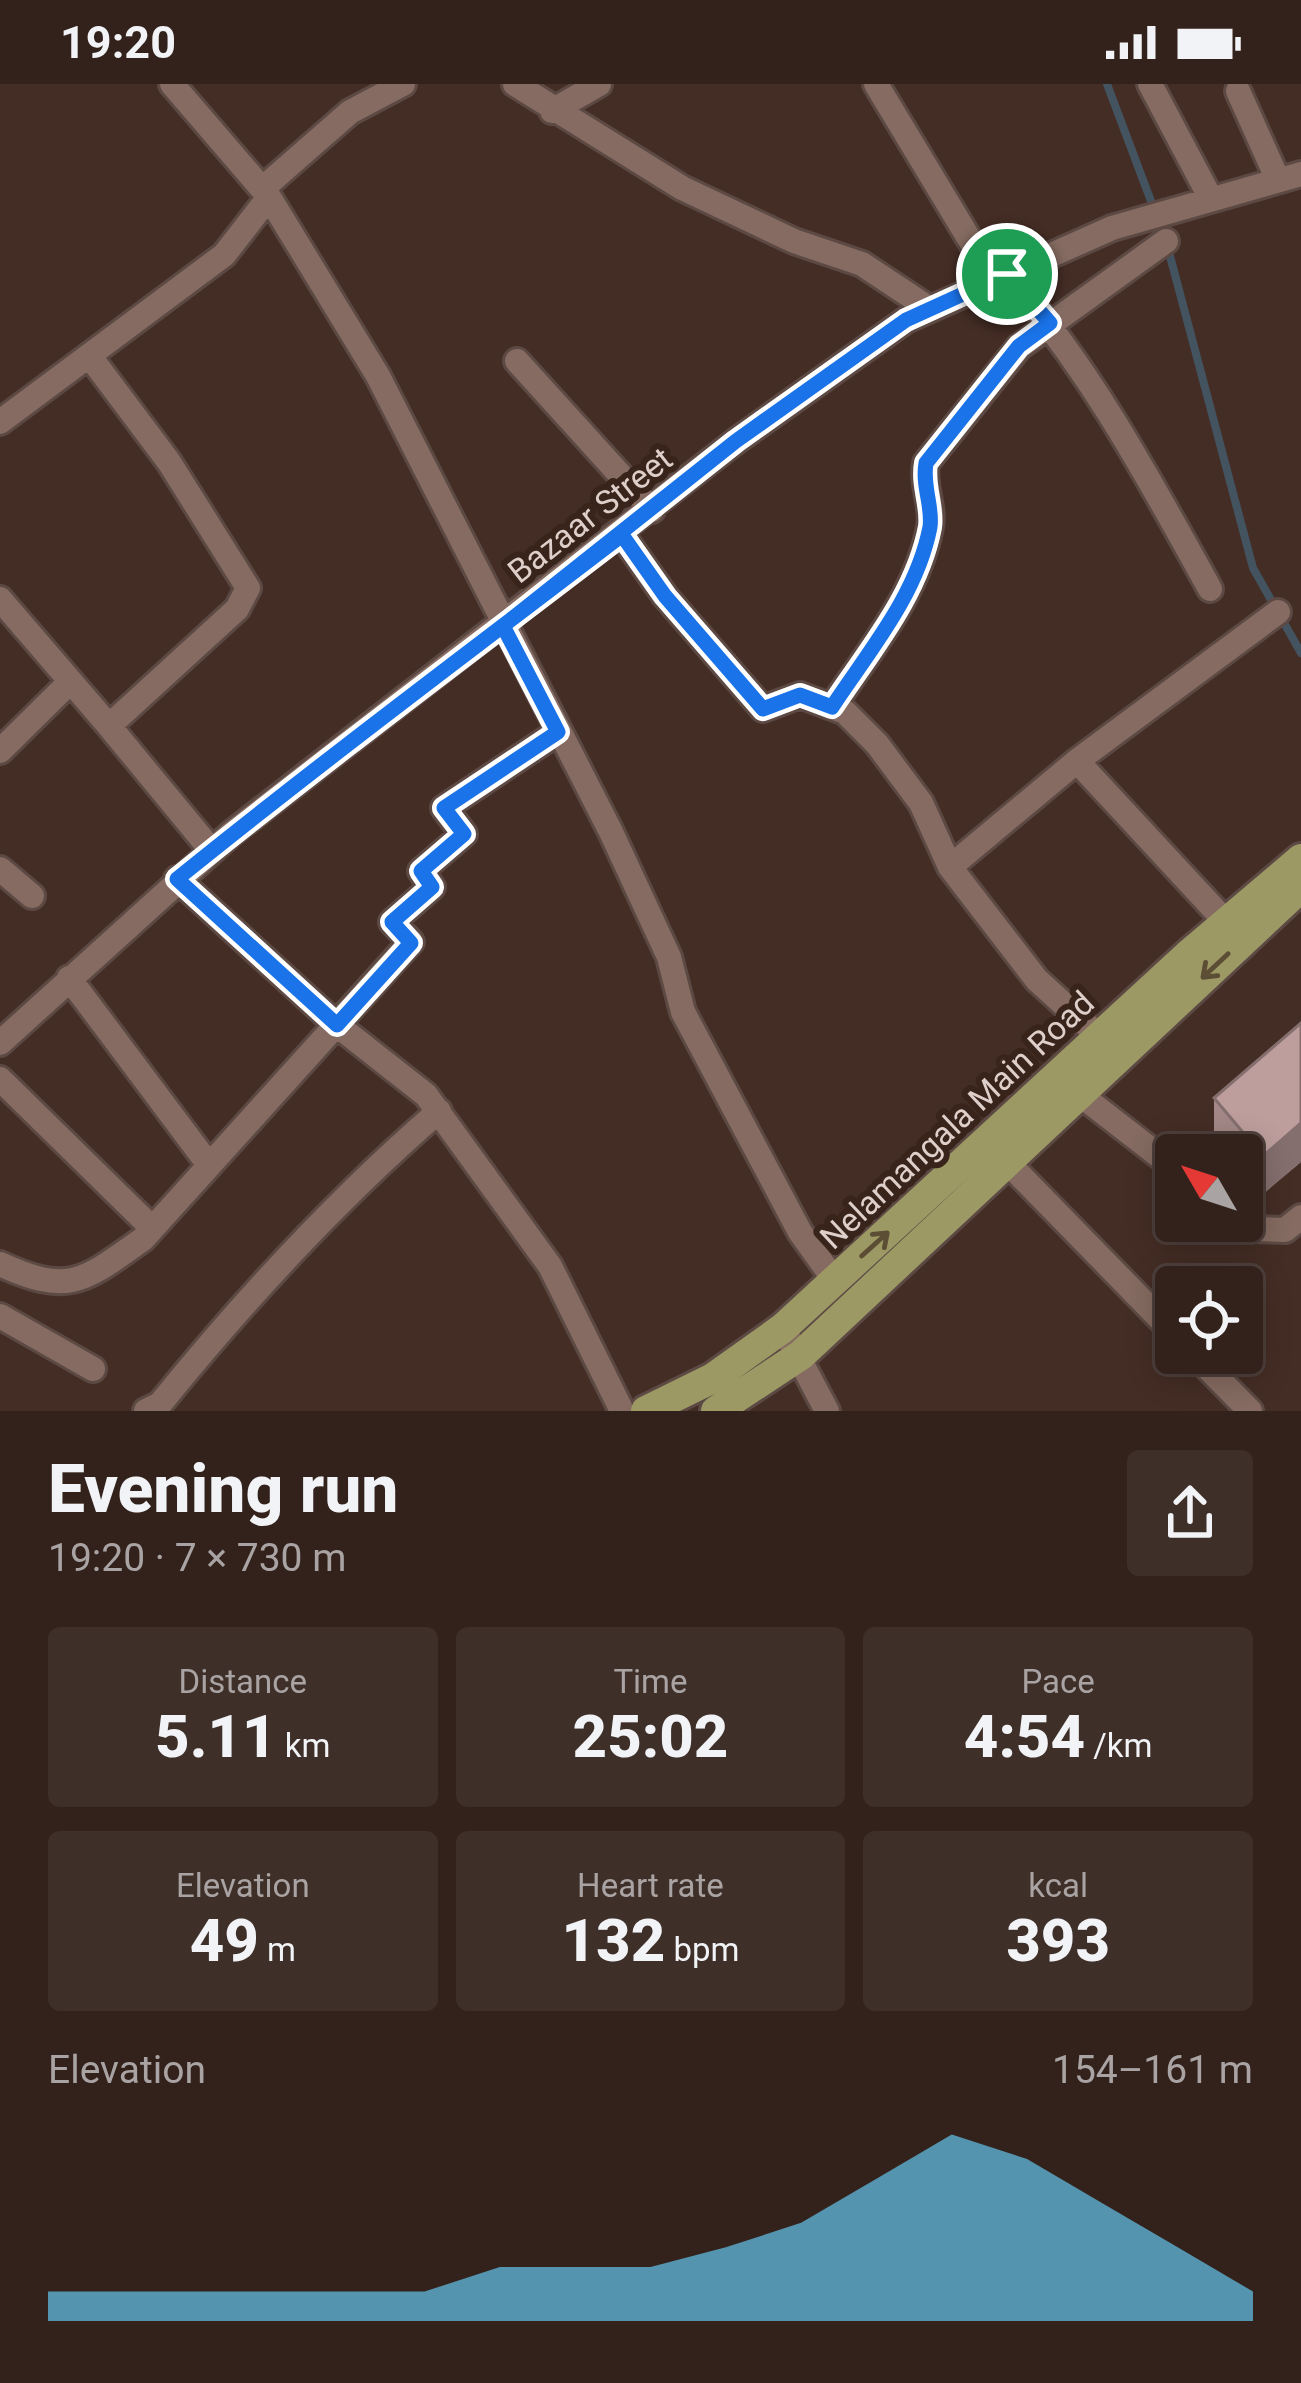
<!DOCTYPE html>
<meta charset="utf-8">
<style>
:root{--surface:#33221c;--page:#3e2f29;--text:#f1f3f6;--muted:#a9a4a3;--line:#4e3f3b;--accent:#64c5ee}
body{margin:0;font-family:Roboto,sans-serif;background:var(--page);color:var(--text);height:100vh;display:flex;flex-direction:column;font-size:45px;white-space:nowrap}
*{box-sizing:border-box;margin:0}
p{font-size:39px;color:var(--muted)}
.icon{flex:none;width:66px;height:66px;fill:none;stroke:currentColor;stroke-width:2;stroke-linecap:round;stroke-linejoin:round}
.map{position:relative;height:1327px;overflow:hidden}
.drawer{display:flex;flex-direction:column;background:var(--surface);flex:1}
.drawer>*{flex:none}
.needle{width:78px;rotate:309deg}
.controls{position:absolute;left:1155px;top:1050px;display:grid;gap:24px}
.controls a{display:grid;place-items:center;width:108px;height:108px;border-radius:12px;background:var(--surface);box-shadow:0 6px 30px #0003,0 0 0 3px var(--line);font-size:60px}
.pin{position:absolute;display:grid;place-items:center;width:102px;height:102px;color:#fff;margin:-51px;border:6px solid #fff;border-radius:50%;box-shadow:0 3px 12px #0007}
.round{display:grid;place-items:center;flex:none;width:126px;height:126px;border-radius:12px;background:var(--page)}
.head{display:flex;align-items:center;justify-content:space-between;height:204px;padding:0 48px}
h1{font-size:66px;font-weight:800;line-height:90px}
.metrics{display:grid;grid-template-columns:repeat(3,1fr);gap:18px;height:204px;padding:12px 48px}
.metrics div{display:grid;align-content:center;border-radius:12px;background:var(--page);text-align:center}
.metrics b{font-size:60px;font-weight:800}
.metrics small{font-size:33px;font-weight:400}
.metrics p{font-size:33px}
.chart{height:336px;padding:24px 48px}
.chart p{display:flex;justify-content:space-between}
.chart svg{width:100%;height:216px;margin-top:12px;fill:var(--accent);opacity:.7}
.status{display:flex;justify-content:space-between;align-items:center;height:84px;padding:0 60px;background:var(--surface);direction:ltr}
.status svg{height:33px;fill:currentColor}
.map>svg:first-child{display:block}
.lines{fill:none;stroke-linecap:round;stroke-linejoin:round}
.stream{stroke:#435460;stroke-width:8}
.minor-casing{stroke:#5c4943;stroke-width:30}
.major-casing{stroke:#5c4943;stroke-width:36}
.minor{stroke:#856b61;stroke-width:24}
.major{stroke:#9c9965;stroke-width:30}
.wall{fill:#a38887}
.shaded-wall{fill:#846f6e}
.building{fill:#bd9e9d;stroke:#846f6e;stroke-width:3}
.oneway{stroke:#5c4d35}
.route-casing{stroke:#fff;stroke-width:24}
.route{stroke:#1a73e8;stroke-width:15}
.labels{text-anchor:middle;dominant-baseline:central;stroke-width:12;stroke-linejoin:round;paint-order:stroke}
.street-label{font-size:33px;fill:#decfca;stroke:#39241b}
</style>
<div class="status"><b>19:20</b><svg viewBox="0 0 49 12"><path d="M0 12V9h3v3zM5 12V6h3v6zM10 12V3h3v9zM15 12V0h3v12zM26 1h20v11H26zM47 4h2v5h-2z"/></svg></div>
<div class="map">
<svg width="1301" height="1327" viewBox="0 0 1301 1327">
<rect width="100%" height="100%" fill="#442d25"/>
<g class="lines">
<path class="stream" d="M 1107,0 L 1166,157 L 1253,484 L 1301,569"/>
<defs>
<path id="minor" d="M 172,0 L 269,113 L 378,292 L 611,748 L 669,873 L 683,928 L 800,1148 L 835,1197
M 515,0 L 682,104 L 794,157 L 862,180 L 930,225
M 876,0 L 994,196
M 1150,0 L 1211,115
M 1238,7 L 1278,96
M 552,27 L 599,0
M 262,105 L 350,28 L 403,0
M 1007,190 C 1091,286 1149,395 1210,505
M 517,277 L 652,426
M 0,338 L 224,171 L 269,113
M 622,451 L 665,512 L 763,625 L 800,611 L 845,628 L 877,660 L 921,719 L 950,783 L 1037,896 L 1101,954
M 0,515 L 109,642 L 237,525 L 248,504 L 169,378 L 91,274
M 832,623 C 869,567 917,511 930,443 C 934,423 922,402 926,379 L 1019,263 L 1166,157
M 109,642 L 212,767
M 0,667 L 70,598
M 1077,677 L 1278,528
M 950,783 L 1077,677 L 1226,838
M 0,785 L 32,812
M 177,795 L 337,941 L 426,1011 L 550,1182 L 622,1327
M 69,894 L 209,1081
M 0,959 L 232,749 L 736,357 L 906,236 L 1112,144 L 1301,90
M 0,995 L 152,1144
M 1069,1002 L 1176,1085
M 1009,1080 L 1176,1251
M 1242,1136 L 1253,1145 L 1285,1146 L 1301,1133
M 0,1180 C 69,1212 84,1197 143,1155 L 411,858 L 392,838 L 432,803 L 421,787 L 464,750 L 444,724 L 558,648
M 0,1232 L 93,1285
M 783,1244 L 827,1327
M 1193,1269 L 1250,1327
M 146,1327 L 160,1320 C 246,1214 335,1117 439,1027"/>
<path id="major" d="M 646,1327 L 713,1294 L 783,1244 L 1188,871 L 1301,775
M 716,1327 L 801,1271 L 1301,803"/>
</defs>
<use href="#minor" class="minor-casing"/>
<use href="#major" class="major-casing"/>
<use href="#minor" class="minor"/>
<use href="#major" class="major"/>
</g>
<path class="wall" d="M 1301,939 L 1301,1078 L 1263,1110 L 1242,1086 L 1242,1071 L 1230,1071 L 1214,1052 L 1214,1014 Z"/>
<path class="shaded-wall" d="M 1301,1039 L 1301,1078 L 1263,1110 L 1263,1072 Z"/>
<path class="building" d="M 1301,939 L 1301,1039 L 1263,1072 L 1214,1014 Z"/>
<defs><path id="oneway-shaft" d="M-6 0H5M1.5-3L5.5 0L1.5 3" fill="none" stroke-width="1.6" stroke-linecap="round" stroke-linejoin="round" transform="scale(3)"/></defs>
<g class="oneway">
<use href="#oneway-shaft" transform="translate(1215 882) rotate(137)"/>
<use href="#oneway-shaft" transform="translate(875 1160) rotate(-42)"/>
</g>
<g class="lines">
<defs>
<path id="route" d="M 1007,190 L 906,236 L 736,357 L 503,542 L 558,648 L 444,724 L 464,750 L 421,787 L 432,803 L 392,838 L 411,859 L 337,941 L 177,795 C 323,677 473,565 622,451 L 665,512 L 763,625 L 800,611 L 832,623 C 869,567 917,511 930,443 C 933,423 922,402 926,379 L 1019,262 L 1050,239 L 1007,190"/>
</defs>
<use href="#route" class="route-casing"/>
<use href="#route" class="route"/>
</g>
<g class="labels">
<g class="street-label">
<text transform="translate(590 431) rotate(-38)">Bazaar Street</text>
<text transform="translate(957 1036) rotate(-43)">Nelamangala Main Road</text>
</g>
</g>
</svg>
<div class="controls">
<a><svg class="needle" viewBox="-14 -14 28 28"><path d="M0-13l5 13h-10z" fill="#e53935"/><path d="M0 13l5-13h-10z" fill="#a9a4a3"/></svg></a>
<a><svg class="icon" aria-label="locate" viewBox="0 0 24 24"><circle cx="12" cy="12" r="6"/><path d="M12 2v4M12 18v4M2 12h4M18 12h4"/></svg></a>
</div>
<div class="pin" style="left:1007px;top:190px;background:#1e9e55"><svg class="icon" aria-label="arrive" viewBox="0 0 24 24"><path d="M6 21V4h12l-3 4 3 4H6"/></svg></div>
</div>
<section class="drawer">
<div class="head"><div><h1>Evening run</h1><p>19:20 · 7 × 730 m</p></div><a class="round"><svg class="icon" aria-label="share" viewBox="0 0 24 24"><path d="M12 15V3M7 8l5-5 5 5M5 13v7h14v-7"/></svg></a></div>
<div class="metrics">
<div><p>Distance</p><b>5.11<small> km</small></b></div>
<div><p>Time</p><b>25:02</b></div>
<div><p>Pace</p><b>4:54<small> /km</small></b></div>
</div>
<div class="metrics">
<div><p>Elevation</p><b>49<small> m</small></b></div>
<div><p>Heart rate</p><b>132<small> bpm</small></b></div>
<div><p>kcal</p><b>393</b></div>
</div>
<div class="chart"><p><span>Elevation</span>154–161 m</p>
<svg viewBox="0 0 160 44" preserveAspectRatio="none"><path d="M0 44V38L10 38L20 38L30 38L40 38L50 38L60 33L70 33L80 33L90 29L100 24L110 15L120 6L130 11L140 20L150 29L160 38V44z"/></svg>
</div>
</section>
